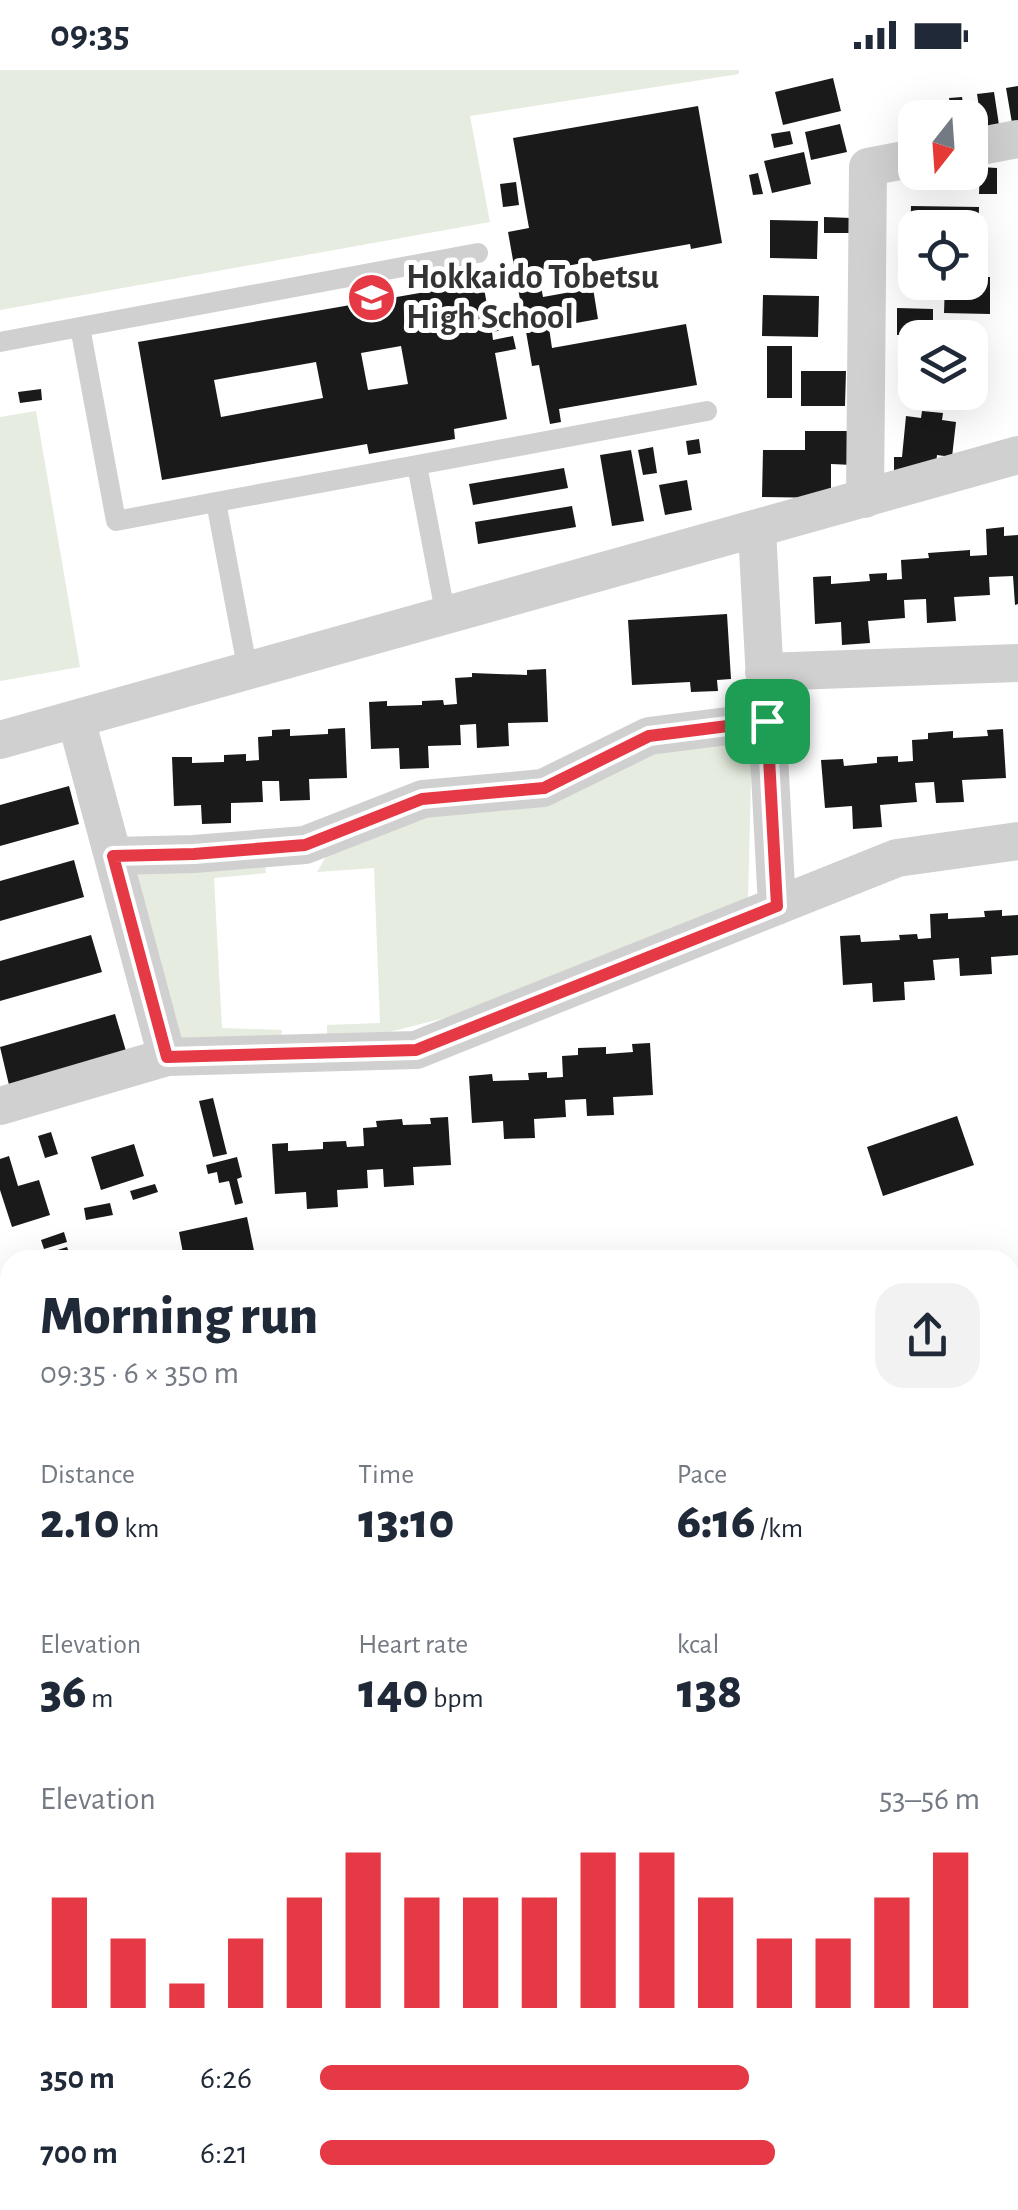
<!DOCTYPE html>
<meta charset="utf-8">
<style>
:root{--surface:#fff;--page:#f2f2f3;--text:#1f2937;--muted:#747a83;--accent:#e63946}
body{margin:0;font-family:"Alegreya Sans",sans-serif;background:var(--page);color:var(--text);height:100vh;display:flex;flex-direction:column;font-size:38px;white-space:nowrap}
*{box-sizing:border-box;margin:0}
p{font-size:32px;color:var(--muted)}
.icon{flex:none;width:55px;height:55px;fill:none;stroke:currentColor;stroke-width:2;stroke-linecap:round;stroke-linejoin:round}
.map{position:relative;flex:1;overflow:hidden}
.details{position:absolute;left:0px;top:1180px;width:1020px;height:960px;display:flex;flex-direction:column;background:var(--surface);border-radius:30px 30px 0 0;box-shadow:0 10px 40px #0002}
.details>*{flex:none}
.needle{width:65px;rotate:197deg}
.buttons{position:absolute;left:898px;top:30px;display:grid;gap:20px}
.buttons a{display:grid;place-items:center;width:90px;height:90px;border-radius:20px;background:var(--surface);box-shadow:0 10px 40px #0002;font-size:50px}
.pin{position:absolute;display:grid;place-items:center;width:85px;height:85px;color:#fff;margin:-42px;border-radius:20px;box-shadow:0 5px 15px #0006}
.round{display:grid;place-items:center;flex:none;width:105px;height:105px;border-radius:30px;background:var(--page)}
.overview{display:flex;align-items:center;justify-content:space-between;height:170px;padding:0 40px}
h1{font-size:55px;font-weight:800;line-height:75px}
.figures{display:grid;grid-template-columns:repeat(3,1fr);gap:15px;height:170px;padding:10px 40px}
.figures div{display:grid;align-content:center}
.figures b{font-size:50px;font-weight:800}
.figures small{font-size:28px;font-weight:400}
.figures p{font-size:28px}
.chart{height:280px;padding:20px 40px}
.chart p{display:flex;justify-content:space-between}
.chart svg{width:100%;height:180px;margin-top:10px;stroke:var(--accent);stroke-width:6}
ul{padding:0 40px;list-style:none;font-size:32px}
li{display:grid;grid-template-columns:160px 120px 1fr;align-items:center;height:75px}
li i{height:25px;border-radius:12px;background:var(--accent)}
.status{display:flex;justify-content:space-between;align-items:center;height:70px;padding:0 50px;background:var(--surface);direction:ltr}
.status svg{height:28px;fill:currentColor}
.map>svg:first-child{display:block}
.green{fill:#e6ecdf}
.building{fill:#1a1a1a;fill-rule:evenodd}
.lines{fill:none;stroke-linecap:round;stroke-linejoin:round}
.service{stroke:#d0d0d0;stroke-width:20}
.minor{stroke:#d0d0d0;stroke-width:38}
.route-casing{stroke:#fff;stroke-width:20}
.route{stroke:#e63946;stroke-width:12}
.labels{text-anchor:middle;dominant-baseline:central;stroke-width:10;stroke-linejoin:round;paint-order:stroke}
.poi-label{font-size:35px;font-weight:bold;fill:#333;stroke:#fff;text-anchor:start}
</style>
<div class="status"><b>09:35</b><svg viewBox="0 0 49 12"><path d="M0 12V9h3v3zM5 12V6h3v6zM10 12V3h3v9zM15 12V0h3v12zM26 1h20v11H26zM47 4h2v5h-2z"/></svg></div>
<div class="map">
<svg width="1018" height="2140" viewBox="0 0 1018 2140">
<rect width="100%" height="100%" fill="#fff"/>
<path class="green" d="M 0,0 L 739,0 L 739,4 L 470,46 L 490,152 L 0,240 Z
M 36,341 L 80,597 L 0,611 L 0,347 Z
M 752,667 L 748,829 L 492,936 L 389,962 L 327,964 L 327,955 L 380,953 L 374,798 L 317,802 L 328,783 L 409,749 L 631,688 Z
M 265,796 L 266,803 L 214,808 L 222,958 L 282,960 L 280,970 L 181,971 L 136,802 Z"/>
<path class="building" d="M 833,8 L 841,41 L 783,55 L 775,22 Z
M 1018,16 L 1018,52 L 1012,53 L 1006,18 Z
M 994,22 L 999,55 L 982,57 L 977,24 Z
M 962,27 L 965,48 L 952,48 L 949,28 Z
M 698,36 L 722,173 L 691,179 L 690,174 L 538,201 L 543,227 L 593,218 L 598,249 L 549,258 L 552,278 L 686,254 L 697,315 L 559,339 L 561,352 L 550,354 L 539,295 L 532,296 L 525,256 L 492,262 L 493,270 L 513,266 L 516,279 L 495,283 L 507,349 L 454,359 L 455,369 L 369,384 L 367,374 L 162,410 L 138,272 L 483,212 L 488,241 L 521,235 L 508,162 L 529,158 L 513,68 ZM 401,276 L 408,314 L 368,320 L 361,283 ZM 316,292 L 323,328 L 221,347 L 214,310 Z
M 840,54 L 847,82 L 811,90 L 805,62 Z
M 790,61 L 793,74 L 774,78 L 771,64 Z
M 804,82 L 811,114 L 772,123 L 764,91 Z
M 980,97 L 997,98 L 997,124 L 979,124 Z
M 758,103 L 763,124 L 753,125 L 749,105 Z
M 516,112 L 519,135 L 503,137 L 500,114 Z
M 911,136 L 979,137 L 978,178 L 970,178 L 970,158 L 915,158 L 915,177 L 910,177 Z
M 824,147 L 852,148 L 852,163 L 824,163 Z
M 770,150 L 818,151 L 817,189 L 770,188 Z
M 970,207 L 990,207 L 990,244 L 944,243 L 945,212 L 970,212 Z
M 763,225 L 819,226 L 818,267 L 762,266 Z
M 897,238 L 933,239 L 933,266 L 897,265 Z
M 767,276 L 792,276 L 792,328 L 767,328 Z
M 970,279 L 988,279 L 988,317 L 970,316 Z
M 801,301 L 846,301 L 845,336 L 801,336 Z
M 41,319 L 42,330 L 20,333 L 18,322 Z
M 922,341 L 943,343 L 942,350 L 956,352 L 952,387 L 937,385 L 936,394 L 894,407 L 894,387 L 902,387 L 906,346 L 921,348 Z
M 805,361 L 854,361 L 853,395 L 831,394 L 831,428 L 762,427 L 763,380 L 805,380 Z
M 699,369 L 701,383 L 688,385 L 686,371 Z
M 653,377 L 657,403 L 643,405 L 638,380 Z
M 631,380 L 644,451 L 612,456 L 600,385 Z
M 564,398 L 568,418 L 473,435 L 469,414 Z
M 687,410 L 692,440 L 665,445 L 659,415 Z
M 572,436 L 576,457 L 478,474 L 475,452 Z
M 1004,457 L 1004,466 L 1018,465 L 1018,534 L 1015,535 L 1013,506 L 989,507 L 990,525 L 954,527 L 956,551 L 927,553 L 926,529 L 904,530 L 905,548 L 868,551 L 870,573 L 842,575 L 841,552 L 815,554 L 813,507 L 831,506 L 831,514 L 870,511 L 869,504 L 887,503 L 887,510 L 902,509 L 901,490 L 929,488 L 928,483 L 970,480 L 970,486 L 987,485 L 986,459 Z
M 727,544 L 731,609 L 717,610 L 718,621 L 691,622 L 690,612 L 632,615 L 628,550 Z
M 546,599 L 548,652 L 508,653 L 509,676 L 477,678 L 476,654 L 460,655 L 461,675 L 428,676 L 429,698 L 400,699 L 399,678 L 371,679 L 369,632 L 387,631 L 387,636 L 422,635 L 422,631 L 443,630 L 444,635 L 457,634 L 455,608 L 472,607 L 472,603 L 527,605 L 527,600 Z
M 345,658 L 347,708 L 309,709 L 310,730 L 280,731 L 279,711 L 262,711 L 263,732 L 231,733 L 231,753 L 202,754 L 201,735 L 174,736 L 172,687 L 192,687 L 192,693 L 224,692 L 224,685 L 246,684 L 246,691 L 259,690 L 258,667 L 272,666 L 272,660 L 290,659 L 290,666 L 328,664 L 328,659 Z
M 1003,659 L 1006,708 L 962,710 L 964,732 L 936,733 L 934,712 L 915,713 L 917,732 L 880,735 L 882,757 L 853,759 L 852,736 L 825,738 L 821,690 L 843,689 L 844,696 L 877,693 L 877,687 L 898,686 L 898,692 L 913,691 L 912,670 L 928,669 L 928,663 L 953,661 L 953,668 L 988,666 L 987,660 Z
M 69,716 L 79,754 L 0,776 L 0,735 Z
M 74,790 L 84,827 L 0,851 L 0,811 Z
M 1002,840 L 1002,846 L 1018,845 L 1018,885 L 991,887 L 992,904 L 960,906 L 959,888 L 933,890 L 935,910 L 904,912 L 905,930 L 873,932 L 872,913 L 843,915 L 840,866 L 860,865 L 861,872 L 900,870 L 899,865 L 917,864 L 918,869 L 931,868 L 930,844 L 948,843 L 948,849 L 985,847 L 984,841 Z
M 91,865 L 102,902 L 0,931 L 0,891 Z
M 115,944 L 126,981 L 9,1015 L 0,977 Z
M 650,973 L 653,1025 L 613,1027 L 614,1045 L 587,1046 L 586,1029 L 565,1030 L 566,1047 L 534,1049 L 535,1068 L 504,1069 L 503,1051 L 472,1053 L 469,1006 L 492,1004 L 493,1011 L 529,1010 L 528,1003 L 547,1002 L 547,1008 L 563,1007 L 562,986 L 578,985 L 578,978 L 606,977 L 606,984 L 633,982 L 632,974 Z
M 213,1028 L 227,1084 L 213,1087 L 199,1031 Z
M 957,1046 L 974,1095 L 883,1126 L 867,1077 Z
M 448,1047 L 451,1095 L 413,1097 L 414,1115 L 384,1117 L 383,1099 L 367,1100 L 368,1118 L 337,1120 L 338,1137 L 307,1139 L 306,1122 L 275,1124 L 272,1074 L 288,1073 L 288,1081 L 323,1079 L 323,1072 L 346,1071 L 347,1077 L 364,1076 L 363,1058 L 377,1057 L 376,1051 L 402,1049 L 403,1055 L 431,1054 L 430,1048 Z
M 51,1062 L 58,1084 L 45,1088 L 38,1066 Z
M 134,1074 L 144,1106 L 101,1120 L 91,1087 Z
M 9,1086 L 18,1116 L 39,1110 L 50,1145 L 12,1157 L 0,1120 L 0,1089 Z
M 237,1087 L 242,1107 L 237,1109 L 243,1133 L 235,1135 L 229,1111 L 219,1113 L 217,1102 L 208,1104 L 206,1095 Z
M 155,1114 L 158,1122 L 133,1130 L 130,1121 Z
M 110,1133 L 113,1145 L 86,1150 L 84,1138 Z
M 247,1147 L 256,1190 L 170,1190 L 169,1186 L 183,1183 L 179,1162 Z
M 64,1162 L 67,1172 L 44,1179 L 41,1170 Z
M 67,1177 L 70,1185 L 44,1190 L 42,1185 Z
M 10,1278 L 10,1315 L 0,1318 L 0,1281 Z
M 1018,1298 L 1018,1358 L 1010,1343 L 1010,1300 Z
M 10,1345 L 10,1389 L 0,1392 L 0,1348 Z
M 1018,1480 L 1018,1532 L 1010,1535 L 1010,1482 Z
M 1018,1694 L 1018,1736 L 1013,1738 L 1018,1759 L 1010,1762 L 1010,1696 Z
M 1018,1808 L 1018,1862 L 1010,1865 L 1010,1811 Z
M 1018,1901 L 1018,1930 L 1012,1931 L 1010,1903 Z"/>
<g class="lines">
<path class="service" d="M 0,272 L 80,257
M 417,395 L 707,341
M 216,432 L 417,395 L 446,547
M 248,602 L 216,432 L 116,451 L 80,257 L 478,183
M 1010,1371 L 1018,1368"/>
<path class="minor" d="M 970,78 L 1018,69
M 865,429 L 868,97 L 915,88
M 757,460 L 777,836
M 764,602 L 1018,593
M 0,670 L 1018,385
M 113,786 L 194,784 L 305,775 L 423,729 L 543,718 L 649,666 L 767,651
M 167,987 L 416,980 L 897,788 L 1018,771
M 0,1036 L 167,987 L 76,649
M 1010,1667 L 1018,1664
M 1010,1954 L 1018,1953
M 15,2140 L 69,2130"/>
</g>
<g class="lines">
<defs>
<path id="route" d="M 767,651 L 777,836 L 416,980 L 167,987 L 113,786 L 194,784 L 305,775 L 422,729 L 544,718 L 649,666 Z"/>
</defs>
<use href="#route" class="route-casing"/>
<use href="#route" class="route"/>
</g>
<defs>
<symbol id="school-disc" viewBox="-11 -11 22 22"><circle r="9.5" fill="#e63946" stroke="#fff"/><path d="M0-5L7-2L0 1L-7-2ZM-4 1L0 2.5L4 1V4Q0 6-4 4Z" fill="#fff"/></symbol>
</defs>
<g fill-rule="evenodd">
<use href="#school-disc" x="344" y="200" width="55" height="55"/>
</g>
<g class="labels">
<g class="poi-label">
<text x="406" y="207">Hokkaido Tobetsu<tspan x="406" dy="40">High School</tspan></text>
</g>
</g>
</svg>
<div class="buttons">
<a><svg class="needle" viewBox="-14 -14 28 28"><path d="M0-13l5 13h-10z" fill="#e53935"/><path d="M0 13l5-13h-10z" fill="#747a83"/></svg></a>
<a><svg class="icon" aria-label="locate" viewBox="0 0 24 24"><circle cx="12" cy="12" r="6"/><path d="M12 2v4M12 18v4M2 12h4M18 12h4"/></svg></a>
<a><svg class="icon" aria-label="layers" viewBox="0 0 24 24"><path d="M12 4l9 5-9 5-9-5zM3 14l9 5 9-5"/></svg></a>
</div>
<div class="pin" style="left:767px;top:651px;background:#1e9e55"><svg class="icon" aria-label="arrive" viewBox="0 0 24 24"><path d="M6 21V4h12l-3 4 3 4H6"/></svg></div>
<section class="details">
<div class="overview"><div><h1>Morning run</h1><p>09:35 · 6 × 350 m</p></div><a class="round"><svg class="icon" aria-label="share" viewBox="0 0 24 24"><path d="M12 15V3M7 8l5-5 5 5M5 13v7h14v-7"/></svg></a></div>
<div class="figures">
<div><p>Distance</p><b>2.10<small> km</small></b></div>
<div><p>Time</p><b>13:10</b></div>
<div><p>Pace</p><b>6:16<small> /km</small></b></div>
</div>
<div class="figures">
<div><p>Elevation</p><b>36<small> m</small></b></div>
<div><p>Heart rate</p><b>140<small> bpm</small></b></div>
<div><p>kcal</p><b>138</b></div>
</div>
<div class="chart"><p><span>Elevation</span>53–56 m</p>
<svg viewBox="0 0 160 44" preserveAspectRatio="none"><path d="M5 44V17M15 44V27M25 44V38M35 44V27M45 44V17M55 44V6M65 44V17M75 44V17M85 44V17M95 44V6M105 44V6M115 44V17M125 44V27M135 44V27M145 44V17M155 44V6"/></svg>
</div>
<ul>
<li><b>350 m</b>6:26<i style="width:65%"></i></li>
<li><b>700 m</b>6:21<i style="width:69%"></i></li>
</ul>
</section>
</div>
